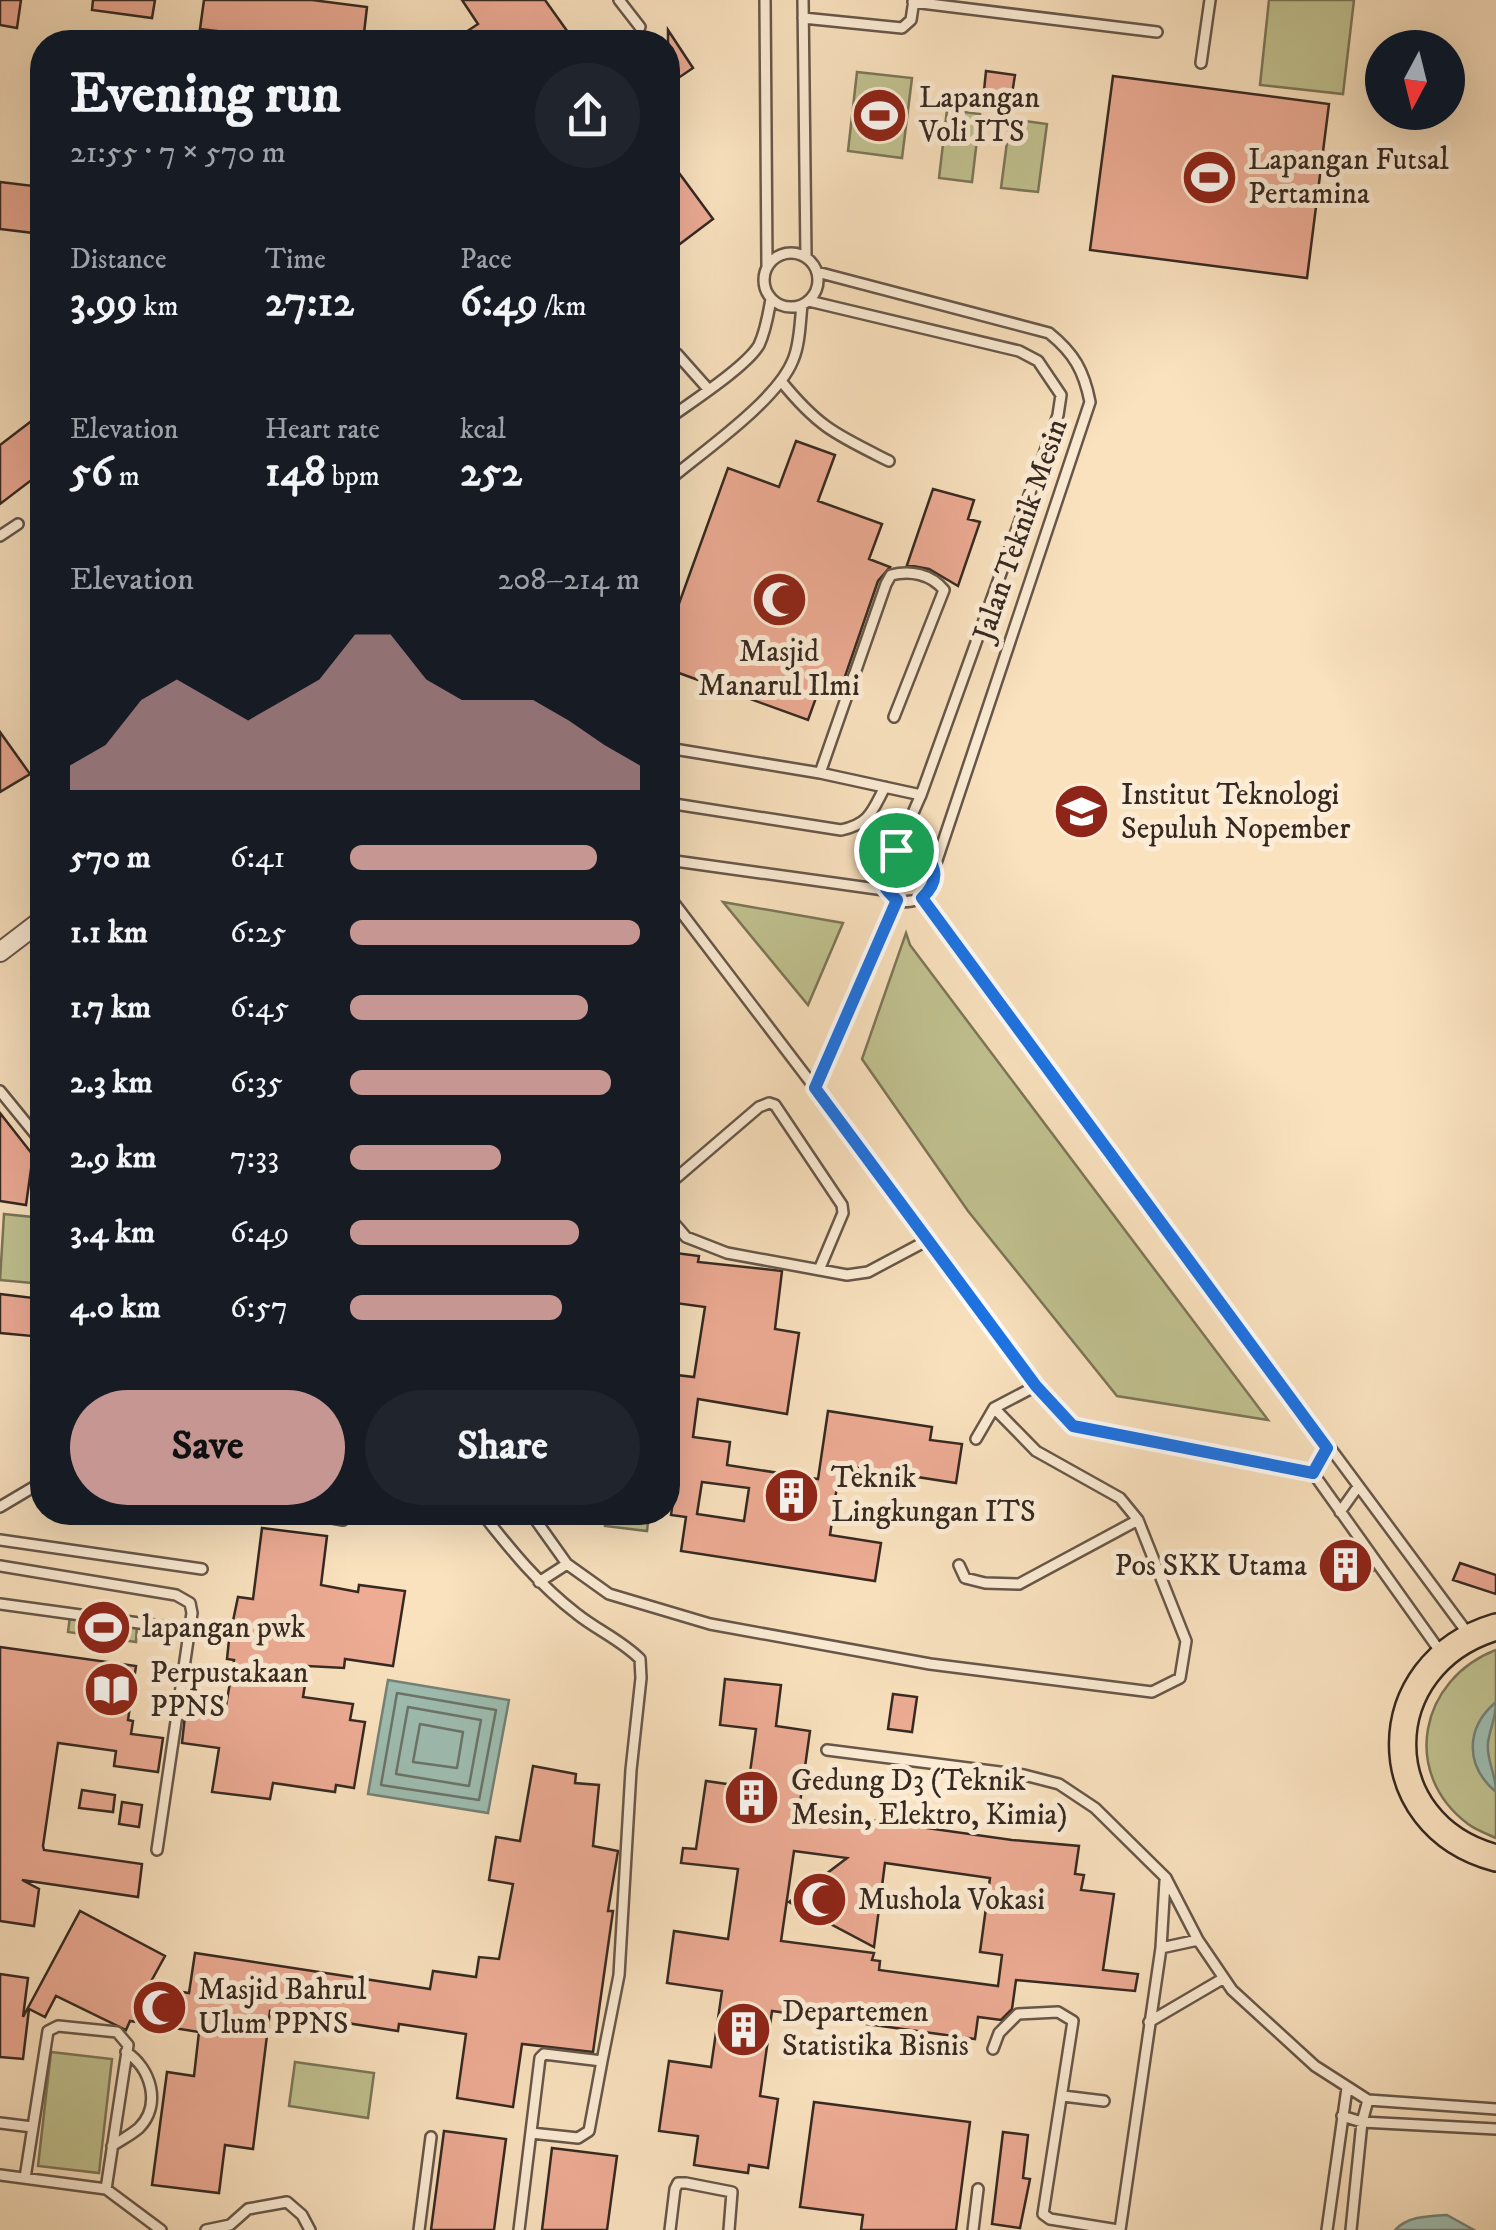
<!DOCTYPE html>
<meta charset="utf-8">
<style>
:root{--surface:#171b24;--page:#20242c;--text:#f1f3f6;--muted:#9ea1a6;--accent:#c59692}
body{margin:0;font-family:"IM FELL DW Pica",serif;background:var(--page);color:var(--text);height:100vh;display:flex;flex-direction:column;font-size:38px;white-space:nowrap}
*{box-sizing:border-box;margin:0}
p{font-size:32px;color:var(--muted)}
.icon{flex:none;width:55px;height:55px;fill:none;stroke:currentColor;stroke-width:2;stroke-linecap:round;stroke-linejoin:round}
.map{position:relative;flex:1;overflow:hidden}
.details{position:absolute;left:30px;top:30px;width:650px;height:1495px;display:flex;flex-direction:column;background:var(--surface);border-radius:40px;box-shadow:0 10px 40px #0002}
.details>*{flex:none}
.needle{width:65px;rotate:187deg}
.buttons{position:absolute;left:1365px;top:30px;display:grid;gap:20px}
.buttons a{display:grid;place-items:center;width:100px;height:100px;border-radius:50%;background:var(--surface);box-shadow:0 10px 40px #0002;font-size:50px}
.pin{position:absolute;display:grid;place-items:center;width:85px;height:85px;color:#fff;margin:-42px;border:5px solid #fff;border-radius:50%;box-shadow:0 2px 10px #0007}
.round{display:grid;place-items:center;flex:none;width:105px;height:105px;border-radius:52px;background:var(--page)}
.overview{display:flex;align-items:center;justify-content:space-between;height:170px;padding:0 40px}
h1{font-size:55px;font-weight:800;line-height:75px}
.figures{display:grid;grid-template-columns:repeat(3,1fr);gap:15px;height:170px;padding:10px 40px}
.figures div{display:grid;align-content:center}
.figures b{font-size:42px;font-weight:800}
.figures small{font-size:28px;font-weight:400}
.figures p{font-size:28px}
.chart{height:280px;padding:20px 40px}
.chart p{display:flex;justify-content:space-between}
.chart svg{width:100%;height:180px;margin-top:10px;fill:var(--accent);opacity:.7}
.cta{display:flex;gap:20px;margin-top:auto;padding:20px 40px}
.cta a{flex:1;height:115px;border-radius:60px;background:var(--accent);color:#111;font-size:40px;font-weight:800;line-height:115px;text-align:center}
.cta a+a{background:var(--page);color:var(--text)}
ul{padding:0 40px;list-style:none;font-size:32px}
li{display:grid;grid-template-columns:160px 120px 1fr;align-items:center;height:75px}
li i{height:25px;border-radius:12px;background:var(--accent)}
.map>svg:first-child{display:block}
.green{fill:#c1c290;stroke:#7c7659;stroke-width:2.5}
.water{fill:#9ebeb2;stroke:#748278;stroke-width:2.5}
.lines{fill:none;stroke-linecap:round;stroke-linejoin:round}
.shore{stroke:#6a746a;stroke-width:2.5}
.building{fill:#eeac95;stroke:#362922;stroke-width:2.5;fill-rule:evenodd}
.lane-casing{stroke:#675749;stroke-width:14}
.street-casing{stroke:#675749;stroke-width:22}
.primary-casing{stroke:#362922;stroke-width:30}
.lane{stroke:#fcecd5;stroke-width:9}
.street{stroke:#fcecd5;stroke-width:18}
.primary{stroke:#fae2bf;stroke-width:25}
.route-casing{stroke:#fff;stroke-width:20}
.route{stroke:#1a73e8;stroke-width:12}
.labels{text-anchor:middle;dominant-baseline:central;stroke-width:10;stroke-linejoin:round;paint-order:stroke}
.poi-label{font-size:30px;fill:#362922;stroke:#fcecd5;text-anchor:start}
.street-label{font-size:30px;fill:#362922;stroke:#fcecd5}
</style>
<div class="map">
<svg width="1496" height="2230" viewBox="0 0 1496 2230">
<rect width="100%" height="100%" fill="#fae2bf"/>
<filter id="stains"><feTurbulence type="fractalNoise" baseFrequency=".002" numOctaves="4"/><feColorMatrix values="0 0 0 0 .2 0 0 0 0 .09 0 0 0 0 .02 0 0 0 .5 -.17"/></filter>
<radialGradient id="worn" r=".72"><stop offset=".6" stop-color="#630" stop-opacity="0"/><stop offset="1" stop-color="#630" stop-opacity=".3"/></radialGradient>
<path class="green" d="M 1269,0 L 1354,0 L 1343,94 L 1260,85 Z
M 857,72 L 912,78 L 902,158 L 848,151 Z
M 947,110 L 980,114 L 972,182 L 939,178 Z
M 1010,119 L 1047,124 L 1038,192 L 1001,188 Z
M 723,902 L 843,923 L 808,1005 Z
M 906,933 L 910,945 L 1268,1420 L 1117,1396 L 968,1211 L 862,1059 Z
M 4,1214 L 42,1218 L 42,1284 L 0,1280 Z
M 606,1513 L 649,1513 L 647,1531 L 605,1526 Z
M 70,1616 L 137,1624 L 136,1642 L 68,1632 Z
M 1496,1650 L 1496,1838 C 1487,1834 1476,1830 1468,1824 C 1400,1773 1420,1679 1496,1650 Z
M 51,2052 L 112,2059 L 99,2173 L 38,2166 Z
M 295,2062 L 374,2073 L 368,2118 L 289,2106 Z"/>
<path class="water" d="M 388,1680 L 509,1700 L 488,1813 L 368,1794 Z
M 1496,1702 C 1496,1718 1490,1728 1488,1743 C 1486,1759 1496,1774 1496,1792 C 1465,1766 1465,1728 1496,1702 Z
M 1447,2215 L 1474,2230 L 1395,2230 C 1408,2216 1429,2216 1447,2215 Z"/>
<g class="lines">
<path class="shore" d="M 397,1693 L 496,1710 L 479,1800 L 381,1785 Z
M 408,1707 L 481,1720 L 469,1786 L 396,1774 Z
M 420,1724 L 463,1732 L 457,1768 L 413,1762 Z"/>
</g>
<path class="building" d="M 0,0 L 21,0 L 17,28 L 0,25 Z
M 93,0 L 155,0 L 152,18 L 92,10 Z
M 204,0 L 312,0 L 367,7 L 363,42 L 309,42 L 200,29 Z
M 462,0 L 545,0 L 575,42 L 451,42 L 478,24 Z
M 668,30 L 693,68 L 668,85 Z
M 986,71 L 1015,75 L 1012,94 L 984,91 Z
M 1113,76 L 1329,104 L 1307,278 L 1090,250 Z
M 668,158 L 713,219 L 668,253 Z
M 0,182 L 42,187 L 42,234 L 0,229 Z
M 34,419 L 42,430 L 42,472 L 0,504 L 0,445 Z
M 796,441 L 835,455 L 818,501 L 882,524 L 869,559 L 890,567 L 878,581 L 841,688 L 822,681 L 808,720 L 668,669 L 668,634 L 728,468 L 779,487 Z
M 933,489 L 974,500 L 968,519 L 980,522 L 958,586 L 929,569 L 907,565 Z
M 0,732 L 30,774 L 0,792 Z
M 0,1113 L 33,1155 L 26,1205 L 0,1201 Z
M 668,1252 L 699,1256 L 698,1262 L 782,1271 L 775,1329 L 799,1333 L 787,1414 L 698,1399 L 693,1437 L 730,1442 L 727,1465 L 818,1479 L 828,1411 L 932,1427 L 930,1440 L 962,1444 L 956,1483 L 840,1465 L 830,1535 L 881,1543 L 875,1581 L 681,1551 L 686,1517 L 671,1515 L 678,1467 L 668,1467 L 668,1374 L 694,1377 L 705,1307 L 668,1302 ZM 702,1482 L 749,1488 L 744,1521 L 697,1514 Z
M 0,1294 L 42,1299 L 42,1337 L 0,1333 Z
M 262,1528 L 327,1536 L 321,1585 L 358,1592 L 359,1585 L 405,1591 L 393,1666 L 345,1659 L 344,1668 L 308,1666 L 303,1697 L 353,1704 L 350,1720 L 365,1722 L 354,1788 L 336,1785 L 335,1792 L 273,1783 L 270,1799 L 212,1792 L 219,1748 L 182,1743 L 186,1706 L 225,1711 L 234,1660 L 227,1659 L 229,1640 L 238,1597 L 253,1599 Z
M 1350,1541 L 1373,1571 L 1343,1592 L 1319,1561 Z
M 1460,1563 L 1496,1575 L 1496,1594 L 1453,1580 Z
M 0,1647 L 136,1666 L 128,1720 L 133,1721 L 131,1734 L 163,1738 L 158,1772 L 114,1766 L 116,1751 L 58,1743 L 43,1846 L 44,1850 L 142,1864 L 138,1897 L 22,1880 L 39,1889 L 34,1926 L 0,1921 Z
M 725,1679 L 781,1685 L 776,1726 L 810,1731 L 799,1810 L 1012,1840 L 1079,1846 L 1075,1874 L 1084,1875 L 1081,1890 L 1114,1894 L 1103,1970 L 1138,1974 L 1135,1991 L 1016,1980 L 1012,2009 L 1001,2020 L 978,2017 L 975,2039 L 772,2011 L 760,2096 L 778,2099 L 768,2168 L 749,2165 L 748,2173 L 694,2165 L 698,2136 L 659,2131 L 669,2061 L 711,2067 L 722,1991 L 667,1983 L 674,1931 L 728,1939 L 738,1869 L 681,1863 L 683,1848 L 696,1849 L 706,1781 L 748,1787 L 756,1729 L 720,1725 ZM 794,1851 L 847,1858 L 789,1902 L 874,1947 L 885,1863 L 990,1878 L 980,1952 L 1002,1955 L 998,1986 L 879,1970 L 880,1961 L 872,1960 L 874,1953 L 781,1941 Z
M 893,1694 L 917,1697 L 912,1732 L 888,1729 Z
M 533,1766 L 576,1774 L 575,1783 L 599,1785 L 593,1846 L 618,1851 L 608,1911 L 613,1911 L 593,2052 L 522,2044 L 513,2107 L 457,2098 L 466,2034 L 399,2024 L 398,2031 L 270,2011 L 253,2149 L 225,2145 L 219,2193 L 152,2185 L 167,2072 L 194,2076 L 199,2032 L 130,2021 L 126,2030 L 56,1996 L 45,2017 L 29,2009 L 23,2059 L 0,2057 L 0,1974 L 28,1978 L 23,2017 L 80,1911 L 165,1956 L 148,1987 L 189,1993 L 195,1953 L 430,1989 L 433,1971 L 476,1977 L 479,1957 L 499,1959 L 513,1884 L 489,1880 L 496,1837 L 520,1841 Z
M 82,1790 L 115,1795 L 113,1812 L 79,1808 Z
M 122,1802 L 142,1805 L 139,1827 L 119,1824 Z
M 814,2102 L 970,2122 L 956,2230 L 861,2230 L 863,2215 L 800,2207 Z
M 444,2131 L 506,2139 L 494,2230 L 431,2230 Z
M 1003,2132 L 1028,2135 L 1023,2178 L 1030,2179 L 1020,2228 L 992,2224 Z
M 552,2148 L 617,2156 L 607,2230 L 542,2230 Z"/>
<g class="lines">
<defs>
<path id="lane" d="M 619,0 L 640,27
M 765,0 L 767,266
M 803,0 L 806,257
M 913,2 L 1157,32
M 803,18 L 902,28 L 911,20 L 914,0
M 1201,63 L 1210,0
M764 280a27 27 0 1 1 54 0a27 27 0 1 1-54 0Z
M 817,272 L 1049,333 C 1074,353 1084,371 1090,402 L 935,866
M 809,301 L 1019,351 L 1038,361 L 1061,395 L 1058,415 L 921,795 C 913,812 907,829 898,845 C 892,855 882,859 880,871 C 875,902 920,917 936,879 L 929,857 L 910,849 L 895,850
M 668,350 L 677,354 L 709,390
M 781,381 C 819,428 837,435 889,461
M 668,419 C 690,403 746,367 759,345 C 766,330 768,315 771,299
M 668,481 C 702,452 777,401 793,360 C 800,344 800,322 802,305
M 0,536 L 18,524
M 668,748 L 820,773 L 921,795
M 820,773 L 886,584 L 891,575 C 910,570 931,574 944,590 L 894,717
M 668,803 L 841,830 C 870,824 872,811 885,787
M 668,860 L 884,890
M 668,895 L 815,1088
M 923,899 L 1469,1635
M 897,901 L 815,1088 L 1036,1386 L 1073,1426 L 1313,1473 L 1442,1654
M 0,1091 L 40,1140
M 668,1185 L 759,1107 L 769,1103 L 775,1105 L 842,1205 L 843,1213 L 819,1270
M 668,1216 L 686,1237 L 727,1253 L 847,1275 L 868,1272 L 930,1239
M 976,1439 L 994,1408
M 1313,1473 L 1327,1448
M 0,1507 L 42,1482
M 299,1512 L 343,1520
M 481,1512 C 510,1549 539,1585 577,1614 C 597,1630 621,1640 640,1659 L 641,1678 L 631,1770 L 619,1975 L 602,2061 L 544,2054 L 540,2058 L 519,2230
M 530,1512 L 567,1564 L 609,1594 L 710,1624 L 930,1664 L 1152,1692 L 1180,1678 L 1186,1641 L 1138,1520 L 1120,1498 L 1036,1451 L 994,1408 L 1036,1386
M 1340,1512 L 1357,1488
M 0,1540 L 202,1569
M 959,1565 L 965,1578 L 985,1583 L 1019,1584 L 1138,1520
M 0,1566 L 176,1595 L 190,1603 L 192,1613 L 157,1850
M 539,1582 L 567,1564
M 0,1604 L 190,1630
M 827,1750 L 1024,1775 L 1059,1784 L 1095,1808 L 1166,1878 L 1198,1940 L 1232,1990 L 1315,2066 L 1368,2100 L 1496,2109
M 1161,1948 L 1198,1940
M 1149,2022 L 1224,1978
M 993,2049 L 999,2033 L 1018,2014 L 1058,2012 L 1073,2021 L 1043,2214 L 1050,2219 L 1118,2230
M 1063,2096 L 1104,2101
M 1342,2116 L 1362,2122 L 1496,2129
M 0,2123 L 32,2127
M 531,2133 L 578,2138 L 589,2131 L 602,2061
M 112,2146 C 121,2140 131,2135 139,2128 C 162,2105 151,2068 126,2052
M 0,2175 L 106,2189 L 161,2230
M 25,2178 L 48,2031 L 58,2026 L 117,2032 L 128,2045 L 106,2189
M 206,2230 L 230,2225 L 248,2209 L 287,2202 L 302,2215 L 310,2230
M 419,2230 L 431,2137
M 670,2230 L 675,2189 L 678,2183 L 686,2183 L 732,2192 L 729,2230
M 973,2230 L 978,2189
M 1120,2230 L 1161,1948 L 1165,1881
M 1327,2230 L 1347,2088
M 1351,2230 L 1362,2122 L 1368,2100"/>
<path id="street" d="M 0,952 L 42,920"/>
<path id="primary" d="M 1496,1627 C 1372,1664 1371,1825 1496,1858"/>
</defs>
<use href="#lane" class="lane-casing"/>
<use href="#street" class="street-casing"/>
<use href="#primary" class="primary-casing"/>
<use href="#lane" class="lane"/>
<use href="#street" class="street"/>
<use href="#primary" class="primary"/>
</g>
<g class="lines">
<defs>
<path id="route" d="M 910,849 C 936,857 943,878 922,898 L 1327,1448 L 1313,1473 L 1073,1426 L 1036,1386 L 815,1088 L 897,900 C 872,880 874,852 910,849 Z"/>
</defs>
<use href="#route" class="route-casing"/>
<use href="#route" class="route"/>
</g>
<defs>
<symbol id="stadium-disc" viewBox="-11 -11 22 22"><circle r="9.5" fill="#8f2418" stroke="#fcecd5"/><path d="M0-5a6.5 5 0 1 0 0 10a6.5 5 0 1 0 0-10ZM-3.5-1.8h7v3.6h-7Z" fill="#fff"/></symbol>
<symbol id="mosque-disc" viewBox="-11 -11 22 22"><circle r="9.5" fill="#8f2418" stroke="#fcecd5"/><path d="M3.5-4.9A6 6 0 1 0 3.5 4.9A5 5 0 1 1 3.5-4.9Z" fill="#fff"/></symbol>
<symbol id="university-disc" viewBox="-11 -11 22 22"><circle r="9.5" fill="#8f2418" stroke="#fcecd5"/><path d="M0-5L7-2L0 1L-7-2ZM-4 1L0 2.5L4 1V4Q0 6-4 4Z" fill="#fff"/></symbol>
<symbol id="building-disc" viewBox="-11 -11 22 22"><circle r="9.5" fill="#8f2418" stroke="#fcecd5"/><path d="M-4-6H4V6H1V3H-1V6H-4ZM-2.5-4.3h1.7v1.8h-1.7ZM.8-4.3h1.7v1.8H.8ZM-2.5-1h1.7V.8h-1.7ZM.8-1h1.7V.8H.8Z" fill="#fff"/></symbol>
<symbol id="library-disc" viewBox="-11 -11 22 22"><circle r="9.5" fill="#8f2418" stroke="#fcecd5"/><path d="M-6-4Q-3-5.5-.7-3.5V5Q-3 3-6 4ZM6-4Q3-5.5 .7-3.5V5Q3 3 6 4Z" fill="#fff"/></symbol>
</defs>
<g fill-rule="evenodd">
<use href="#stadium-disc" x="848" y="84" width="63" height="63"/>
<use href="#stadium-disc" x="1178" y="146" width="63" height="63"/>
<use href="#mosque-disc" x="748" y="568" width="63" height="63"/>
<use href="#university-disc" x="1050" y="780" width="63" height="63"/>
<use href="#building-disc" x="760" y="1464" width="63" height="63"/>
<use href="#building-disc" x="1314" y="1534" width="63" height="63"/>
<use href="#stadium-disc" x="72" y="1596" width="63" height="63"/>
<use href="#library-disc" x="80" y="1658" width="63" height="63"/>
<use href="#building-disc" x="720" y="1766" width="63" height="63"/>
<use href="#mosque-disc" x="788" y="1868" width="63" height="63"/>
<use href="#mosque-disc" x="128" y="1976" width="63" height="63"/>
<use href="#building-disc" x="712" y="1998" width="63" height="63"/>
</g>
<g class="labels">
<g class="poi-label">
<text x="919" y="98">Lapangan<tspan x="919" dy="34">Voli ITS</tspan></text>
<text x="1248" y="160">Lapangan Futsal<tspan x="1248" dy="34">Pertamina</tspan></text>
<text x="779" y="652" text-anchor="middle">Masjid<tspan x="779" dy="34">Manarul Ilmi</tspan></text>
<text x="1121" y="795">Institut Teknologi<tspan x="1121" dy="34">Sepuluh Nopember</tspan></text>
<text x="831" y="1478">Teknik<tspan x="831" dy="34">Lingkungan ITS</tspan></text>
<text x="1307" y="1566" text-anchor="end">Pos SKK Utama</text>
<text x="142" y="1628">lapangan pwk</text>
<text x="150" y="1673">Perpustakaan<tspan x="150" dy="34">PPNS</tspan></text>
<text x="791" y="1781">Gedung D3 (Teknik<tspan x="791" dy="34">Mesin, Elektro, Kimia)</tspan></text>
<text x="858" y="1900">Mushola Vokasi</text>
<text x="198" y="1990">Masjid Bahrul<tspan x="198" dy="34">Ulum PPNS</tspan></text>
<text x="782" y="2012">Departemen<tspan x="782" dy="34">Statistika Bisnis</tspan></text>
</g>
<g class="street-label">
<text transform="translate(1021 530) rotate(-71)">Jalan Teknik Mesin</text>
</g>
</g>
<rect width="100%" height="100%" filter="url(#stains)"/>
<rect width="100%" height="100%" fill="url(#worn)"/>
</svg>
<div class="buttons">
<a><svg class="needle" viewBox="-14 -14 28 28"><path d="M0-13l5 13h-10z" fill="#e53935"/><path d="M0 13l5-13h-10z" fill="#9ea1a6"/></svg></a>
</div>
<div class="pin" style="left:896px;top:850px;background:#1e9e55"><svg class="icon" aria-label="arrive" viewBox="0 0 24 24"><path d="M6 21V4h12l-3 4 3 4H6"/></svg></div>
<section class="details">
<div class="overview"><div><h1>Evening run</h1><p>21:55 · 7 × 570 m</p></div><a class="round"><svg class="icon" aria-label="share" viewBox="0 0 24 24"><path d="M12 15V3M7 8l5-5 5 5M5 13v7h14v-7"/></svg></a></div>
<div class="figures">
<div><p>Distance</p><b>3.99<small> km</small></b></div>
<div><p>Time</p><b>27:12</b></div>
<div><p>Pace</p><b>6:49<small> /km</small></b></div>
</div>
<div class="figures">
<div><p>Elevation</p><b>56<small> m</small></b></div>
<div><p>Heart rate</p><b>148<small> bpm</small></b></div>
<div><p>kcal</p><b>252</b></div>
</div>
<div class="chart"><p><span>Elevation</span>208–214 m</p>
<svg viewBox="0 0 160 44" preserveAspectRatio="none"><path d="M0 44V38L10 33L20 22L30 17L40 22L50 27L60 22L70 17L80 6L90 6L100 17L110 22L120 22L130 22L140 27L150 33L160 38V44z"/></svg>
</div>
<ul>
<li><b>570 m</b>6:41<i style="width:85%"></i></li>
<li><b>1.1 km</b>6:25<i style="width:100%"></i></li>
<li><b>1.7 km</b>6:45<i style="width:82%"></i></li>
<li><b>2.3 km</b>6:35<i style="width:90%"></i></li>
<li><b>2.9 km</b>7:33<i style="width:52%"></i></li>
<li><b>3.4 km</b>6:49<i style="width:79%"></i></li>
<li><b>4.0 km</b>6:57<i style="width:73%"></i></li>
</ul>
<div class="cta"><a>Save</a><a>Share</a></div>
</section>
</div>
